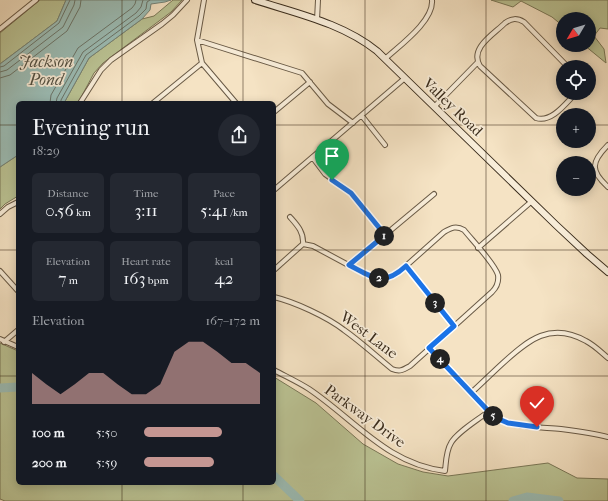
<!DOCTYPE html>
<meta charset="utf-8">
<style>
:root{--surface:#171b24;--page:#242831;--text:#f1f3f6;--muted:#9ea1a6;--accent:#c59692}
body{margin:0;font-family:"IM FELL French Canon",serif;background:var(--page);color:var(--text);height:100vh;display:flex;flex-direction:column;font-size:15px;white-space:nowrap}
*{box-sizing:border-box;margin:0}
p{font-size:13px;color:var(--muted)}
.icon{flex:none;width:22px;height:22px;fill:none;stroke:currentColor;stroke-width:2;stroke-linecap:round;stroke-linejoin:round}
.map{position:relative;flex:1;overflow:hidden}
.details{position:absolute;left:16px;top:101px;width:260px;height:384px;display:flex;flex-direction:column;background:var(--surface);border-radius:6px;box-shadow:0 2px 10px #0003}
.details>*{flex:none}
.needle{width:26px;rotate:232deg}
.tools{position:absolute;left:556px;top:12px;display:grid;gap:8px}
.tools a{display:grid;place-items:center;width:40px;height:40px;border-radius:50%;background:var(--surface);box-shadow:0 2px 10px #0003;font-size:20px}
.pin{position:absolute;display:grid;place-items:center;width:34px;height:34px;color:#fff;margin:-41px -17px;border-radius:50% 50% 50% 0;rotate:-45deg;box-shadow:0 0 4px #0007}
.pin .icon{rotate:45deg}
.km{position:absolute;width:20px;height:20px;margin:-10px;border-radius:50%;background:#222;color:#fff;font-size:11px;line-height:20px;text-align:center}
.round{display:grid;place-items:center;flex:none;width:42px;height:42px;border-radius:21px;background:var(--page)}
.head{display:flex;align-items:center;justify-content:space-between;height:68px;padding:0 16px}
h1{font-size:22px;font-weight:600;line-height:30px}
.figures{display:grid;grid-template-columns:repeat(3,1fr);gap:6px;height:68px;padding:4px 16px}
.figures div{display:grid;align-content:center;border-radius:6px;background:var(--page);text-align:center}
.figures b{font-size:17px;font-weight:600}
.figures small{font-size:11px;font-weight:400}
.figures p{font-size:11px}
.chart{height:112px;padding:8px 16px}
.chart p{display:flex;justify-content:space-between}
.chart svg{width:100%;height:72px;margin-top:4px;fill:var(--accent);opacity:.7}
ul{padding:0 16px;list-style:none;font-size:13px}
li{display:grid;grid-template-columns:64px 48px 1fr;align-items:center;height:30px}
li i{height:10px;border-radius:5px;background:var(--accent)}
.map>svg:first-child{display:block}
.green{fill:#bbc495;stroke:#7a7858}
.water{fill:#9cbeb7;stroke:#758479}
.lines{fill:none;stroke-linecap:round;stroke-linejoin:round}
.shore{stroke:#6b756a;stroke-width:1}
.river{stroke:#9cbeb7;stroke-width:9}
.street-casing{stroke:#695a46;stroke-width:6}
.secondary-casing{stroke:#3a2c1c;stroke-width:8}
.street{stroke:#f8edd9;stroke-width:4}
.secondary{stroke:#f8edd9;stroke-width:6}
.route-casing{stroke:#fff;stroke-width:8}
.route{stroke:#1a73e8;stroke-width:5}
.grid{fill:none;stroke:#3a2c1c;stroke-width:1;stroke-opacity:0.55}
.labels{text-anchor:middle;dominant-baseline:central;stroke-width:3.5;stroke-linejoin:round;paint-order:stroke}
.street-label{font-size:15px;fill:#3a2c1c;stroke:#f8edd9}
.water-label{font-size:16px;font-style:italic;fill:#525043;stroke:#f8edd9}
</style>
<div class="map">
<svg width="608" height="501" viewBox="0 0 608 501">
<rect width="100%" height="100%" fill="#f5e3c4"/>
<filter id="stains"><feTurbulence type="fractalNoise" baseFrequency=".005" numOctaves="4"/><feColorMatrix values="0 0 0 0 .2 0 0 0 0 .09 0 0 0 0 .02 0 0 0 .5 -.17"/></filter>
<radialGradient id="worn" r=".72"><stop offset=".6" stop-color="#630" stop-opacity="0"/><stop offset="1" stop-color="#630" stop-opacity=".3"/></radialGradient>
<path class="green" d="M 40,0 L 66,0 L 57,21 L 0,64 L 0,33 Z
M 173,0 L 182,0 L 171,12 L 103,63 L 94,73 L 78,103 L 64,103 L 89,58 L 142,19 L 154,16 Z
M 491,0 L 608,0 L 608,29 L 600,28 L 594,36 L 604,49 L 606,63 L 584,45 L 589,45 L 589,19 L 563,19 L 563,26 L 552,17 L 521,1 L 513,7 Z
M 18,155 L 18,196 L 5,204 L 0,209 L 0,167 Z
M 0,343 L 18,351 L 18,483 L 274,483 L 274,377 L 316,403 L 363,444 L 398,464 L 423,472 L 448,476 L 548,463 L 577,478 L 608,479 L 608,501 L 5,501 L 0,499 Z"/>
<path class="water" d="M 66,0 L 171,0 L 165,2 L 151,4 L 150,10 L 142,19 L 89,58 L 64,103 L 18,103 L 18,155 L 0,167 L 0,64 L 57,21 Z"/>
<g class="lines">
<path class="shore" d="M 0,67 L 4,66 L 59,23 L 70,0
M 0,72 L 7,70 L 63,27 L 74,5 L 75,0
M 0,78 L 10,75 L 67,31 L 80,7 L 81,0
M 50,103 L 51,95 L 78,48 L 132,8 L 135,4 L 136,0
M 56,103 L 57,98 L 83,52 L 136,13 L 141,7 L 143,0
M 61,103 L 61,100 L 86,55 L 139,16 L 146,9 L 147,2 L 150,0"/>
<path class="river" d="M 0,388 L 18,387
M 274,476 L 300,501
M 513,501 L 527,497 L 559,501"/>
<defs>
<path id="street" d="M 317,20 L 318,0
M 0,29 L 36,0
M 197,40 L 302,73 L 328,104 L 353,123
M 385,59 C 399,46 434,21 432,0
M 202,63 L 236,103
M 568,67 L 524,22 C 517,18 512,18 505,23 C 494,34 469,48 480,66 L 536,118 C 552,123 566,103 576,93
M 80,103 L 101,70 L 111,60 L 162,24 L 173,15 L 187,0
M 153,103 L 202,63 L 197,40 L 204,0
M 434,107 L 478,62
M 274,112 L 310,82
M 362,116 L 385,145
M 608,145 C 591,162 590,171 608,187
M 313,158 L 325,174 L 351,193 L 385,235
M 274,190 L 405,78
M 0,214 L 8,207 L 18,202
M 290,217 C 297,225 304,232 303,244
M 478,248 L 532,201
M 349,265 L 434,194
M 406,266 L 454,326
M 274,270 L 303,244
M 0,271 L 18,291
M 274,297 C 295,302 327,317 344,330 C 361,342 376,356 392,369 C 400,372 403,370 410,366 L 492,292 C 496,288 499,282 498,275 C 495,264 472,240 464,230 C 456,225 451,228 444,232 L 398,273 C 388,280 378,280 367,275 L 313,246 L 303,244
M 0,339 L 18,347
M 4,342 L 18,330
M 429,348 L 494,417 C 514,428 539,427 561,429 C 577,431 593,433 608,437
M 274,370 C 285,376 298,382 309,389 C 355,420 387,464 445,471 C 446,462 446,451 451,443 C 457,432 478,420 489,411
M 471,393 C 482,383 492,373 503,363 C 528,340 551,321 586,341 C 594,345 601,352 608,358"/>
<path id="secondary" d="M 255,0 C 298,14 342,23 377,51 L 556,225 L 587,254 L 608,272"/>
</defs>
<use href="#street" class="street-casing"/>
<use href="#secondary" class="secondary-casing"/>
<use href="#street" class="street"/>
<use href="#secondary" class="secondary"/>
</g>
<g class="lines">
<defs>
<path id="route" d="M 332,180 L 351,193 L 385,235 L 349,265 C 374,278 383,287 406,266 L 454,326 L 429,348 L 494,417 L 508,423 L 537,427"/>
</defs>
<use href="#route" class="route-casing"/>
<use href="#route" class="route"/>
</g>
<path class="grid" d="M 122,0 L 122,103M 243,0 L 243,103M 365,0 L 365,501M 486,0 L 486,501M 0,125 L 18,125M 274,125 L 563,125M 589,125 L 608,125M 0,250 L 18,250M 274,250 L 608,250M 0,376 L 18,376M 274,376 L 608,376M 122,483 L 122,501M 243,483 L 243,501"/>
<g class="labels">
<g class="street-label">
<text transform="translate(453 107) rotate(44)">Valley Road</text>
<text transform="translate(369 335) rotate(37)">West Lane</text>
<text transform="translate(365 416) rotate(36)">Parkway Drive</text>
</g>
<g class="water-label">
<text x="46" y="61">Jackson<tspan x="46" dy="18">Pond</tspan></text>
</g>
</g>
<rect width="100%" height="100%" filter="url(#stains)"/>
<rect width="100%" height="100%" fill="url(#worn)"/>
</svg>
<div class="tools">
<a><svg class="needle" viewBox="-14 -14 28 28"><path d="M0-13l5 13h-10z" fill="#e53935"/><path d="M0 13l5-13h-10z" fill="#9ea1a6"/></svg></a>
<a><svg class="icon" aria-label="locate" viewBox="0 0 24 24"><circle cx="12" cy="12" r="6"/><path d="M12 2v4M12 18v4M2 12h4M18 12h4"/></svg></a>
<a>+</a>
<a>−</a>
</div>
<div class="pin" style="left:332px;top:180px;background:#1e9e55"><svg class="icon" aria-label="arrive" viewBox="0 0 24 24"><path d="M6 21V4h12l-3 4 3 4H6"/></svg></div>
<div class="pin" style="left:537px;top:427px;background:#d93025"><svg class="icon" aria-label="check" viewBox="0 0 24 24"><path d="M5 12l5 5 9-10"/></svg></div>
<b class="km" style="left:384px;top:236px">1</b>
<b class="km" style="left:379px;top:278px">2</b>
<b class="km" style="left:435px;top:303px">3</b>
<b class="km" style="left:440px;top:359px">4</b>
<b class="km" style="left:493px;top:416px">5</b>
<section class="details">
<div class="head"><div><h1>Evening run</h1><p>18:29</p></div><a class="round"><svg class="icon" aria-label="share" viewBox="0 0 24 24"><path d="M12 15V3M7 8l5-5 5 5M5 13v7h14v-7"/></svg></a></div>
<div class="figures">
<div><p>Distance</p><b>0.56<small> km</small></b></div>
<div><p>Time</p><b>3:11</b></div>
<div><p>Pace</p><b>5:41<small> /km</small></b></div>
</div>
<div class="figures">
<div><p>Elevation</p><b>7<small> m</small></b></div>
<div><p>Heart rate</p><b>163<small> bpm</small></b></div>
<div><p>kcal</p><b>42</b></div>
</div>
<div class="chart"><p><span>Elevation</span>167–172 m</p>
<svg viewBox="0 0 160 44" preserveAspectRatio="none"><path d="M0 44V25L10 32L20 38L30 32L40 25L50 25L60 32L70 38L80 38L90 32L100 12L110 6L120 6L130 12L140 19L150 19L160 25V44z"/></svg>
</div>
<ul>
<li><b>100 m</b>5:50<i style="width:67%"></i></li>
<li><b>200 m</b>5:59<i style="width:60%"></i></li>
</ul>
</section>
</div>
